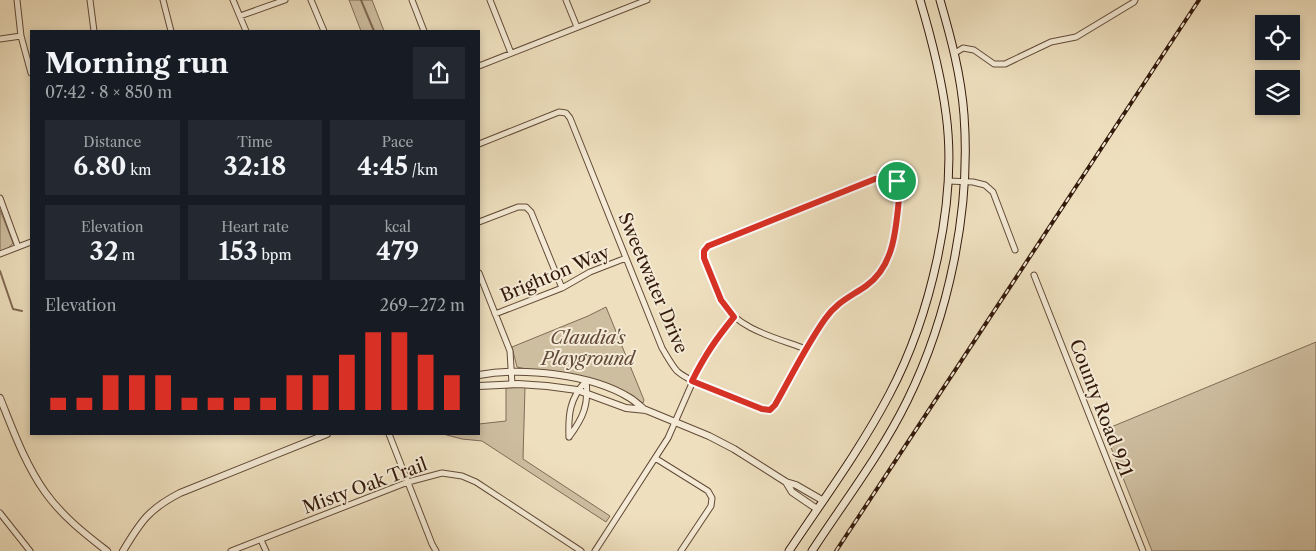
<!DOCTYPE html>
<meta charset="utf-8">
<style>
:root{--surface:#171b24;--page:#242831;--text:#f1f3f6;--muted:#9ea1a6;--accent:#d93025}
body{margin:0;font-family:"Libre Caslon Text",serif;background:var(--page);color:var(--text);height:100vh;display:flex;flex-direction:column;font-size:19px;white-space:nowrap}
*{box-sizing:border-box;margin:0}
p{font-size:16px;color:var(--muted)}
.icon{flex:none;width:28px;height:28px;fill:none;stroke:currentColor;stroke-width:2;stroke-linecap:round;stroke-linejoin:round}
.map{position:relative;flex:1;overflow:hidden}
.details{position:absolute;left:30px;top:30px;width:450px;height:405px;display:flex;flex-direction:column;background:var(--surface);border-radius:0px;box-shadow:0 2px 8px #0003}
.details>*{flex:none}
.buttons{position:absolute;left:1255px;top:15px;display:grid;gap:10px}
.buttons a{display:grid;place-items:center;width:45px;height:45px;border-radius:0px;background:var(--surface);box-shadow:0 2px 8px #0003;font-size:25px}
.pin{position:absolute;display:grid;place-items:center;width:42px;height:42px;color:#fff;margin:-21px;border:2px solid #fff;border-radius:50%;box-shadow:0 1px 5px #0007}
.round{display:grid;place-items:center;flex:none;width:52px;height:52px;border-radius:0px;background:var(--page)}
.summary{display:flex;align-items:center;justify-content:space-between;height:85px;padding:0 15px}
h1{font-size:28px;font-weight:700;line-height:38px}
.metrics{display:grid;grid-template-columns:repeat(3,1fr);gap:8px;height:85px;padding:5px 15px}
.metrics div{display:grid;align-content:center;border-radius:0px;background:var(--page);text-align:center}
.metrics b{font-size:25px;font-weight:700}
.metrics small{font-size:14px;font-weight:400}
.metrics p{font-size:14px}
.chart{height:140px;padding:10px 15px}
.chart p{display:flex;justify-content:space-between}
.chart svg{width:100%;height:90px;margin-top:5px;stroke:var(--accent);stroke-width:6}
.map>svg:first-child{display:block}
.green{fill:#cebea0;stroke:#816c56}
.lines{fill:none;stroke-linecap:round;stroke-linejoin:round}
.stream{stroke:#7e6852;stroke-width:2}
.minor-casing{stroke:#624b38;stroke-width:7}
.tertiary-casing{stroke:#624b38;stroke-width:8}
.secondary-casing{stroke:#341a0b;stroke-width:9}
.minor{stroke:#f4ead5;stroke-width:5}
.tertiary{stroke:#f4ead5;stroke-width:6}
.secondary{stroke:#f4ead5;stroke-width:7}
.rail-casing{stroke:#341a0b;stroke-width:4}
.rail{stroke:#f4ead5;stroke-width:2;stroke-dasharray:5.5;stroke-linecap:butt}
.route-casing{stroke:#fff;stroke-width:10}
.route{stroke:#d93025;stroke-width:6}
.labels{text-anchor:middle;dominant-baseline:central;stroke-width:4;stroke-linejoin:round;paint-order:stroke}
.street-label{font-size:18px;fill:#341a0b;stroke:#f4ead5}
.park-label{font-size:18px;font-style:italic;fill:#624b38;stroke:#f4ead5}
</style>
<div class="map">
<svg width="1316" height="551" viewBox="0 0 1316 551">
<rect width="100%" height="100%" fill="#eedfbe"/>
<filter id="stains"><feTurbulence type="fractalNoise" baseFrequency=".004" numOctaves="4"/><feColorMatrix values="0 0 0 0 .2 0 0 0 0 .09 0 0 0 0 .02 0 0 0 .5 -.17"/></filter>
<radialGradient id="worn" r=".72"><stop offset=".6" stop-color="#630" stop-opacity="0"/><stop offset="1" stop-color="#630" stop-opacity=".3"/></radialGradient>
<path class="green" d="M 349,0 L 372,0 L 384,31 L 361,31 Z
M 0,210 L 13,243 L 8,249 L 0,252 Z
M 606,307 L 644,400 L 643,403 L 621,390 L 517,367 L 512,347 L 588,316 Z
M 1316,342 L 1316,551 L 1152,551 L 1104,430 Z
M 525,387 L 523,459 L 610,516 L 606,522 L 482,441 L 462,439 L 443,434 L 479,434 L 479,424 L 506,421 L 506,388 Z"/>
<g class="lines">
<path class="stream" d="M 361,0 L 374,31
M 0,271 L 13,309 L 22,311"/>
<defs>
<path id="minor" d="M 17,0 L 21,36 L 31,73
M 90,0 L 94,31
M 163,0 L 171,31
M 233,0 L 246,31
M 311,0 L 324,31
M 412,0 L 424,31
M 490,0 L 511,53
M 566,0 L 577,27
M 240,16 L 285,0
M 0,39 L 21,36
M 955,53 L 963,48 L 974,50 L 994,64 L 1005,64 L 1051,42 L 1076,37 L 1134,2 L 1135,0
M 479,66 L 647,0
M 479,144 L 559,112 L 566,113 L 570,118 L 662,348 C 667,356 671,364 677,371 C 691,384 742,401 762,409 L 770,410 L 775,405 C 791,377 806,346 825,319 C 837,302 850,297 866,286 C 897,264 896,222 900,189 L 897,181 L 889,178 L 875,179 L 708,246 L 704,251 L 704,258 C 710,272 714,288 721,301 C 738,330 777,338 806,349
M 948,181 L 973,182 L 985,185 L 993,192 L 1015,250
M 0,198 L 18,247
M 479,222 L 518,207 L 526,207 L 531,212 L 562,288
M 0,254 L 31,242
M 479,273 L 510,351 L 512,384
M 1034,275 L 1143,551
M 495,314 L 562,288 L 590,272 L 626,258
M 389,434 L 432,544 L 436,551
M 569,437 C 568,414 570,398 586,381
M 569,437 C 583,418 589,405 586,381
M 655,458 L 708,491 L 712,498 L 711,506 L 681,551
M 0,513 L 30,551
M 261,540 L 266,551
M 231,551 L 408,482 L 442,473 L 462,476 L 476,482 L 581,551
M 595,551 L 668,438 L 704,356 L 716,339 L 734,317"/>
<path id="tertiary" d="M 479,375 C 522,367 592,374 630,398 C 635,401 640,406 645,410
M 479,386 L 518,384 L 547,386 L 577,390 L 626,408 L 646,410 L 709,436 L 734,449 L 786,482 L 796,485 L 822,500
M 0,398 C 13,430 25,464 45,492 C 62,516 85,534 107,551
M 786,482 L 792,492 L 817,509
M 123,551 C 141,521 149,509 180,493 L 327,434"/>
<path id="secondary" d="M 789,551 C 823,500 860,450 889,395 C 930,318 958,201 946,114 C 941,75 931,37 920,0
M 812,551 C 844,502 881,454 907,401 C 949,316 971,209 964,115 C 961,75 951,38 940,0"/>
</defs>
<use href="#minor" class="minor-casing"/>
<use href="#tertiary" class="tertiary-casing"/>
<use href="#secondary" class="secondary-casing"/>
<use href="#minor" class="minor"/>
<use href="#tertiary" class="tertiary"/>
<use href="#secondary" class="secondary"/>
<defs>
<path id="rail" d="M 836,551 L 1199,0"/>
</defs>
<use href="#rail" class="rail-casing"/>
<use href="#rail" class="rail"/>
</g>
<g class="lines">
<defs>
<path id="route" d="M 890,178 L 897,181 L 900,189 C 896,222 897,264 866,286 C 850,297 837,302 825,319 C 806,346 791,377 775,405 L 770,410 L 762,409 L 692,381 C 705,355 716,339 734,317 L 721,300 L 704,258 L 704,251 L 708,246 L 875,179 Z"/>
</defs>
<use href="#route" class="route-casing"/>
<use href="#route" class="route"/>
</g>
<g class="labels">
<g class="street-label">
<text transform="translate(555 274) rotate(-23)">Brighton Way</text>
<text transform="translate(653 283) rotate(67)">Sweetwater Drive</text>
<text transform="translate(1101 408) rotate(69)">County Road 921</text>
<text transform="translate(365 486) rotate(-20)">Misty Oak Trail</text>
</g>
<g class="park-label">
<text x="588" y="338">Claudia's<tspan x="588" dy="21">Playground</tspan></text>
</g>
</g>
<rect width="100%" height="100%" filter="url(#stains)"/>
<rect width="100%" height="100%" fill="url(#worn)"/>
</svg>
<div class="buttons">
<a><svg class="icon" aria-label="locate" viewBox="0 0 24 24"><circle cx="12" cy="12" r="6"/><path d="M12 2v4M12 18v4M2 12h4M18 12h4"/></svg></a>
<a><svg class="icon" aria-label="layers" viewBox="0 0 24 24"><path d="M12 4l9 5-9 5-9-5zM3 14l9 5 9-5"/></svg></a>
</div>
<div class="pin" style="left:897px;top:181px;background:#1e9e55"><svg class="icon" aria-label="arrive" viewBox="0 0 24 24"><path d="M6 21V4h12l-3 4 3 4H6"/></svg></div>
<section class="details">
<div class="summary"><div><h1>Morning run</h1><p>07:42 · 8 × 850 m</p></div><a class="round"><svg class="icon" aria-label="share" viewBox="0 0 24 24"><path d="M12 15V3M7 8l5-5 5 5M5 13v7h14v-7"/></svg></a></div>
<div class="metrics">
<div><p>Distance</p><b>6.80<small> km</small></b></div>
<div><p>Time</p><b>32:18</b></div>
<div><p>Pace</p><b>4:45<small> /km</small></b></div>
</div>
<div class="metrics">
<div><p>Elevation</p><b>32<small> m</small></b></div>
<div><p>Heart rate</p><b>153<small> bpm</small></b></div>
<div><p>kcal</p><b>479</b></div>
</div>
<div class="chart"><p><span>Elevation</span>269–272 m</p>
<svg viewBox="0 0 160 44" preserveAspectRatio="none"><path d="M5 44V38M15 44V38M25 44V27M35 44V27M45 44V27M55 44V38M65 44V38M75 44V38M85 44V38M95 44V27M105 44V27M115 44V17M125 44V6M135 44V6M145 44V17M155 44V27"/></svg>
</div>
</section>
</div>
